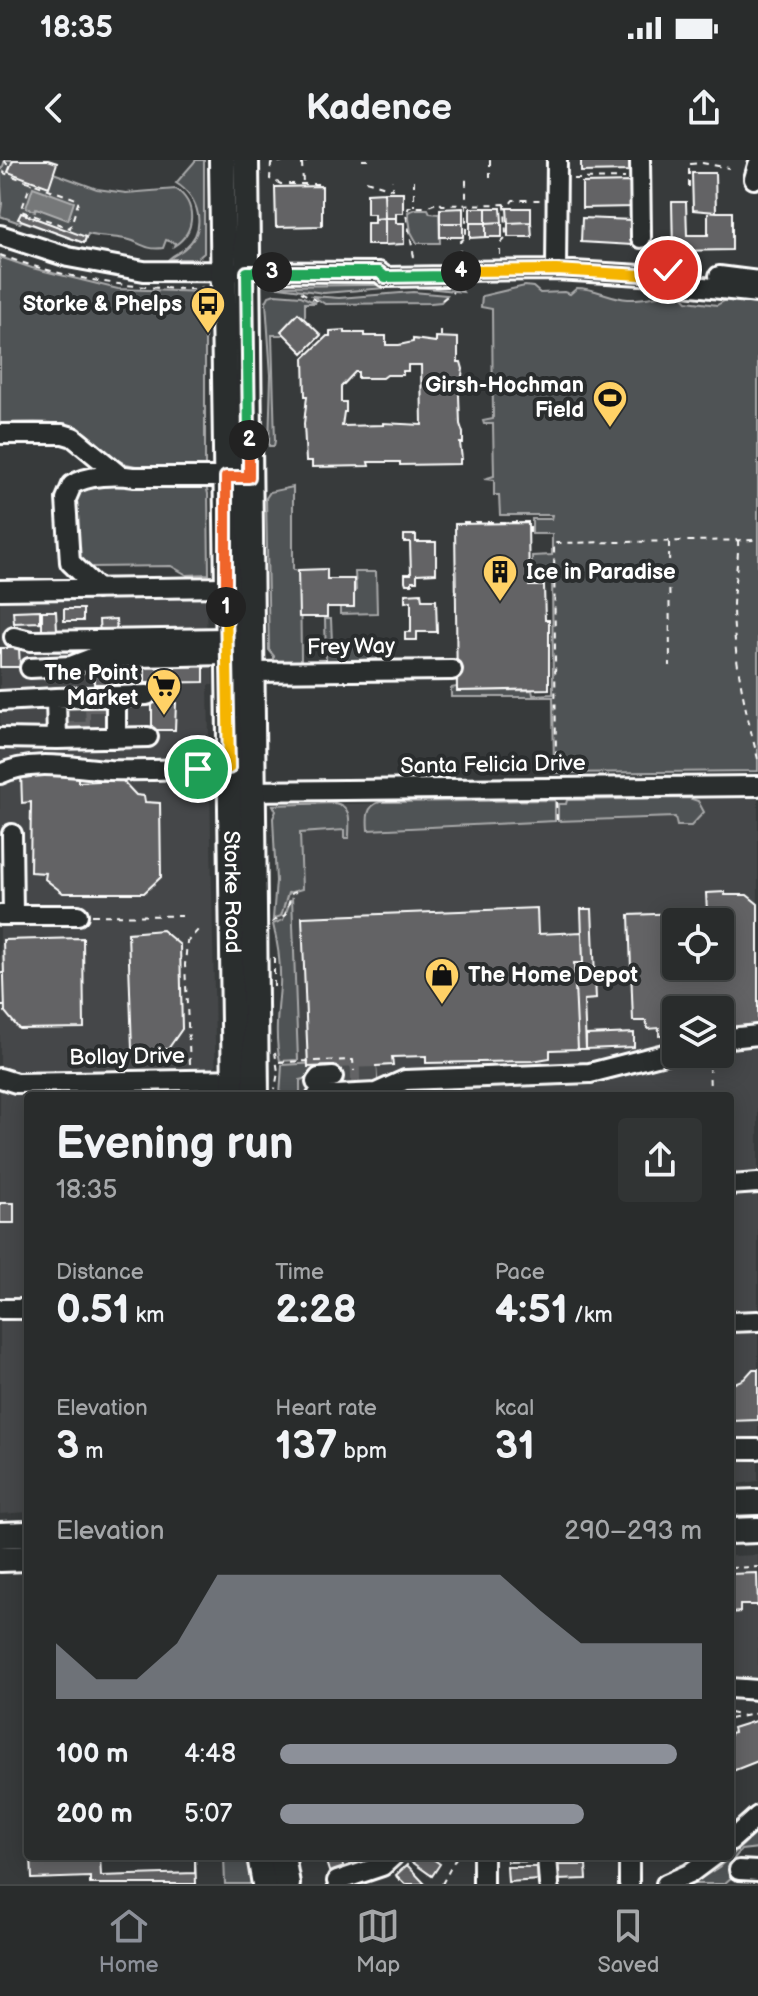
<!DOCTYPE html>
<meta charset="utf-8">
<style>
:root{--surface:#292c2c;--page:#313434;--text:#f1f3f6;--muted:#a5a7a9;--line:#454848;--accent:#8c9099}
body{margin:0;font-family:"Balsamiq Sans",sans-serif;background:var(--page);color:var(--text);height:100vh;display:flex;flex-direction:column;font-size:30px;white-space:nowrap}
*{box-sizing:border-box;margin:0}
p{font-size:26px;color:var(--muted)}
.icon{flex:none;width:44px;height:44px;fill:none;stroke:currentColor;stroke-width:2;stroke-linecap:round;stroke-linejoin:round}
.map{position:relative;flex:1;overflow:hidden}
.details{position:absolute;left:24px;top:932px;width:710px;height:768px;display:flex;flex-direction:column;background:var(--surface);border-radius:8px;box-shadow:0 4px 20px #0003,0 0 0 2px var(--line)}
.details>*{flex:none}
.fabs{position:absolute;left:662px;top:748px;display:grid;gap:16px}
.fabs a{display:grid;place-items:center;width:72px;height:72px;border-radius:8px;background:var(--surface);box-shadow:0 4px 20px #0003,0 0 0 2px var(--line);font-size:40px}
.pin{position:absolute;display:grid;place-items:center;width:68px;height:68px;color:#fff;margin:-34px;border:4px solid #fff;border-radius:50%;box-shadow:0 2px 8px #0007}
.km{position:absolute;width:40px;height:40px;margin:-20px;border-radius:50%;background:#222;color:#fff;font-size:22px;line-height:40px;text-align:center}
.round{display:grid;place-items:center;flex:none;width:84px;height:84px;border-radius:8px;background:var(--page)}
.overview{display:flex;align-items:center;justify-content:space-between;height:136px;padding:0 32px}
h1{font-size:44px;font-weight:800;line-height:60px}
.metrics{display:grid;grid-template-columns:repeat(3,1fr);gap:12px;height:136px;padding:8px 32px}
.metrics div{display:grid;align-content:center}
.metrics b{font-size:40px;font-weight:800}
.metrics small{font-size:22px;font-weight:400}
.metrics p{font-size:22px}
.chart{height:224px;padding:16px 32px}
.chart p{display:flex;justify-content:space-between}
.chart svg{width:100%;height:144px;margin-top:8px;fill:var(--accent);opacity:.7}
ul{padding:0 32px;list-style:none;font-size:26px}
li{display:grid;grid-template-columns:128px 96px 1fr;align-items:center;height:60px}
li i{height:20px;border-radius:10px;background:var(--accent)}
.status{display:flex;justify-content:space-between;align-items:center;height:56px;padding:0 40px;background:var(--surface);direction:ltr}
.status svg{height:22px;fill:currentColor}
header{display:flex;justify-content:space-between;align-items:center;height:104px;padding:0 32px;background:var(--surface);font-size:36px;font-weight:800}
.tab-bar{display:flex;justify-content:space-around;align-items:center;height:112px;border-top:2px solid var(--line);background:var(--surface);font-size:22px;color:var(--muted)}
.tab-bar a{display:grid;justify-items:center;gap:4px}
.tab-bar .selected{color:var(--accent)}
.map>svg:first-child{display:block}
.built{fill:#444748;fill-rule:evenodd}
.green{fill:#505354;stroke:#a8a9aa;stroke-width:2}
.water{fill:#767879;stroke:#adaeaf;stroke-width:2}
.building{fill:#636465;stroke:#fff;stroke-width:2;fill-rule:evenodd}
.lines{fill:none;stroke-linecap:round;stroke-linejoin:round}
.minor-tunnel{stroke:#4b4e4f;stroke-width:18;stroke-dasharray:18 9;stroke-linecap:butt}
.minor-casing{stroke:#fff;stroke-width:24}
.major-casing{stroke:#fff;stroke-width:30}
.path{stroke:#fff;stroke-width:2;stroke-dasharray:6 6;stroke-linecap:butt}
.minor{stroke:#2a2d2e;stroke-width:18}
.major{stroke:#2a2d2e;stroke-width:24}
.split-1-casing{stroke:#fff;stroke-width:16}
.split-2-casing{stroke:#fff;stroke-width:16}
.split-3-casing{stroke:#fff;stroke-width:16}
.split-4-casing{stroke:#fff;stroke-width:16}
.split-5-casing{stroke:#fff;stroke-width:16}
.split-1{stroke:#f5b400;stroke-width:10}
.split-2{stroke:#f0652b;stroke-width:10}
.split-3{stroke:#22a559;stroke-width:10}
.split-4{stroke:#22a559;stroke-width:10}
.split-5{stroke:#f5b400;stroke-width:10}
.labels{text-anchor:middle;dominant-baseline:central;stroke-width:8;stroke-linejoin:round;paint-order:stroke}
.poi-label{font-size:22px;font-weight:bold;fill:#fff;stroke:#2a2d2e;text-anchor:end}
.street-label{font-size:22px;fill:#fff;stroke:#2a2d2e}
</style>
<div class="status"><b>18:35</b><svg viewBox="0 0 49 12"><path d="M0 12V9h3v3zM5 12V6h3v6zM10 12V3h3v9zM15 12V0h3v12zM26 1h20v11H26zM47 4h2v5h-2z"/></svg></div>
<header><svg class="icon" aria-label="back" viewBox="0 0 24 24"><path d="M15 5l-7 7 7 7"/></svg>Kadence<svg class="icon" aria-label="share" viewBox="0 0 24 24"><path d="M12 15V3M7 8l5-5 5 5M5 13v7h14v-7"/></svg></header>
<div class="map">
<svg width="758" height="1724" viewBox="0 0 758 1724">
<rect width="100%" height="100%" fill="#373a3b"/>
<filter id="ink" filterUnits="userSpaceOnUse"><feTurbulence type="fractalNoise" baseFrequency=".0125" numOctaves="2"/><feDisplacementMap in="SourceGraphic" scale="16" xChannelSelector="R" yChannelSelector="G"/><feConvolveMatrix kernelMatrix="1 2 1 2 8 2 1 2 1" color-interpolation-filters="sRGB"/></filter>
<g filter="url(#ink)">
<path class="built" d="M 206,439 L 207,488 L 213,488 L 213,525 L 208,525 L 216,931 L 212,936 L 28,936 L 28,1352 L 0,1354 L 0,441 Z
M 758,638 L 758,1321 L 730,1325 L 730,936 L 280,936 L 282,905 L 276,880 L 280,823 L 279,790 L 273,759 L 276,721 L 273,658 L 276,651 L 273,645 ZM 676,762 L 720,762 L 720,806 L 676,806 ZM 676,850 L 720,850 L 720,894 L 676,894 Z
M 758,1395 L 758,1523 L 730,1520 L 730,1396 Z"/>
<path class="green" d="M 5,0 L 18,0 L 97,29 L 126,33 L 176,29 C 197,44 196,72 174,86 L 175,83 L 166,80 L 163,88 C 150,90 144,86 133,81 C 120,76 102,78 88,74 L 84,83 L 22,61 L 20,63 L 0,56 L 2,44 L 0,8 L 2,9 Z
M 196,0 L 204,0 L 204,93 L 197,99 L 169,99 C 174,94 180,93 185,88 C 208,69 199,37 176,23 Z
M 416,49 L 428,49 L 430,53 L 439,54 L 440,83 L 417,83 L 411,72 L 408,52 Z
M 0,97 L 32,108 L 118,129 L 205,132 L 205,306 C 181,307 154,311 131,305 C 111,301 101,283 85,273 C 61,258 28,263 0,263 Z
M 452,124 L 459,126 L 463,132 L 410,126 L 324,133 L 272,126 Z
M 525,126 L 533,127 L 540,133 L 564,132 L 570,134 L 577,128 C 595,128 610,138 628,139 C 646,140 663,133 680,134 L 687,141 L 717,145 L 726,140 L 758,144 L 758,611 L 554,613 L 553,537 L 451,537 L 451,528 L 457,527 L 458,531 L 532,530 L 533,535 L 553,534 L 552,410 L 532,410 L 532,396 L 552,395 L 552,374 L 532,374 L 532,359 L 551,359 L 552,355 L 500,355 L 499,335 L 494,335 L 494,320 L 484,319 L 494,316 L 493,264 L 484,264 L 483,261 L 493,259 L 492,149 L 481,147 L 482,136 Z
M 413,132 L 447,135 L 441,142 L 431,143 L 325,144 L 313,136 L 339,138 Z
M 275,134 L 301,136 L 316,143 L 305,143 L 305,156 L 282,175 L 272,175 L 275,281 L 274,286 L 269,286 L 271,215 L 266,142 L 269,136 Z
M 205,322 L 208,334 L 209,414 L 187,415 L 171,406 L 90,407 L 81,402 L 78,404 L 74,337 L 79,327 L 87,323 Z
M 293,327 L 293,410 L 300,411 L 301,500 L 299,502 L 274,502 L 274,496 L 269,490 L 266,338 L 270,332 Z
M 355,412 L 376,412 L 377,453 L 340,454 L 340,444 L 356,430 Z
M 325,459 L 331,459 L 332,482 L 377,481 L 377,499 L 329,502 L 326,500 Z
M 689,638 L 698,641 L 704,652 L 691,666 L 677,666 L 675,657 L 558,661 L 558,644 L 566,644 L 567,640 Z
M 555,640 L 555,661 L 368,670 C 367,658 366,646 380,642 Z
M 335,643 C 353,647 349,662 349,678 L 344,678 L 344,670 L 300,673 L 302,729 L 288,733 L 281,756 L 273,759 L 276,721 L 273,658 L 276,651 L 273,645 Z
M 292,737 L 298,900 L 280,901 C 274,875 278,852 280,826 C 281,805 278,784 273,764 L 283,760 Z
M 319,903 L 324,914 L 300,920 L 300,936 L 280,936 L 282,905 Z
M 758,1671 L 758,1688 L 741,1690 L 733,1700 L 733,1716 L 724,1724 L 692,1724 L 719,1707 Z
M 224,1696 L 246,1696 L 252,1724 L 225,1724 Z"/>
<path class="water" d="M 33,27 L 74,42 L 68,60 L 36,48 L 35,51 L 26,48 Z"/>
<path class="building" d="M 13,0 L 48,0 L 57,3 L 49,27 L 8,12 Z
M 581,0 L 632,0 L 632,11 L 581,12 Z
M 692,13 L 715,13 L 716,52 L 693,50 Z
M 633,22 L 634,47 L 582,48 L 582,23 Z
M 322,26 L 322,66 L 276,67 L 275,27 Z
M 384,32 L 403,32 L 403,53 L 396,53 L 396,58 L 385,58 Z
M 384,32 L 385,58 L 374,59 L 374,54 L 367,54 L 367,33 Z
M 672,42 L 686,42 L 687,75 L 708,75 L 708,52 L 732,52 L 732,90 L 673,91 Z
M 463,48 L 463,63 L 440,63 L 440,49 Z
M 470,48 L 486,48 L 486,63 L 470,63 Z
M 486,48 L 501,48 L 502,62 L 486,63 Z
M 507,48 L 531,48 L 531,62 L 508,63 Z
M 21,53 L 86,77 L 84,83 L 18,59 Z
M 385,58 L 396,58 L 396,63 L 404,63 L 404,84 L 385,85 Z
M 385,58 L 385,85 L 367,85 L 367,63 L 374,63 L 374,59 Z
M 582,58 L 633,60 L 632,85 L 581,82 Z
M 502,62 L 502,77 L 486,77 L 486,63 Z
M 531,62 L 532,77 L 508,77 L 508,63 Z
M 440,63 L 463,63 L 463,77 L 440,77 Z
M 470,63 L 486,63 L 486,77 L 470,78 Z
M 298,153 L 321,175 L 303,193 L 281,171 Z
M 345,170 L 345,173 L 365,173 L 365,176 L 386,176 L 386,185 L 399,185 L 413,182 L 413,179 L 436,182 L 436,177 L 458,178 L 458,202 L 461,202 L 463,209 L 459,235 L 460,264 L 463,273 L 463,283 L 460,283 L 462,299 L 460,299 L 460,304 L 400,305 L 400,302 L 368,302 L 369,306 L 312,307 L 312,301 L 306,301 L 304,264 L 307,236 L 305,236 L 304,198 L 327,176 L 330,176 L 330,171 ZM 408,205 L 421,205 L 422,265 L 383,263 L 383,265 L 342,266 L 344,252 L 346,252 L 346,242 L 341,242 L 341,227 L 355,212 L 358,212 L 358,218 L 383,218 L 387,215 L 403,215 L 403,211 L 408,211 Z
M 528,363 L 529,426 L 544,426 L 545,460 L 549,460 L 549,529 L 457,531 L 455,364 Z
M 404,375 L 416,375 L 416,382 L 436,382 L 436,413 L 417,414 L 417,421 L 412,421 L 412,424 L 406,424 L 405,421 L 405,414 L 411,414 L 410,382 L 404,382 Z
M 327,409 L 327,419 L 354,419 L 354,447 L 327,447 L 327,457 L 299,457 L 298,410 Z
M 421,433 L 422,440 L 436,440 L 437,472 L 417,472 L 417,480 L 405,480 L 405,472 L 411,472 L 411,441 L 405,442 L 405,434 Z
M 64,449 L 83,449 L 83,461 L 64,461 Z
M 40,450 L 40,462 L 14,463 L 13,451 Z
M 42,451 L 56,451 L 57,470 L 42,471 Z
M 116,459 L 117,473 L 100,475 L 99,460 Z
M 0,488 L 19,488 L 20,507 L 0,507 Z
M 145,504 L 204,504 L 204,522 L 145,523 Z
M 130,506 L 130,524 L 94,524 L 94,507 Z
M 152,543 L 176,543 L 175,570 L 152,570 Z
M 114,545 L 114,570 L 63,571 L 63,546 Z
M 78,610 L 78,622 L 122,620 L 136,635 L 144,636 L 145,642 L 160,643 L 161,717 L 144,733 L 63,733 L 45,719 L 46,713 L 30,712 L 31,642 L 22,643 L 21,612 Z
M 725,732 L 725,735 L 747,735 L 758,744 L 758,864 L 728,868 L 727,858 L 720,858 L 720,850 L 676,850 L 676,875 L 659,876 L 659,868 L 648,869 L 646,861 L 633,861 L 629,755 L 707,752 L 706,733 ZM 676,762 L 720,762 L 720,806 L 676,806 Z
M 537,748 L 538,774 L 582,772 L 583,803 L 574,803 L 578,889 L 550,890 L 550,898 L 532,901 L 426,903 L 426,896 L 392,897 L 393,905 L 376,906 L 377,926 L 334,928 L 334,906 L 308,907 L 302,757 Z
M 581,749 L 592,749 L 596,839 L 584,840 L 586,889 L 578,889 L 574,803 L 583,803 Z
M 162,770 L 180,785 L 182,869 L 168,889 L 132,889 L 128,773 Z
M 83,778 L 84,868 L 19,869 L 5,852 L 3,780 Z
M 634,873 L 634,887 L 586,889 L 586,875 Z
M 0,1043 L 14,1043 L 14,1063 L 0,1063 Z
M 753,1209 L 758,1209 L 758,1260 L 730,1261 L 730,1225 L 744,1219 Z
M 757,1413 L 758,1448 L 756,1445 L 740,1445 L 740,1452 L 730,1453 L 730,1414 Z
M 758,1560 L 758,1601 L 730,1612 L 730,1573 L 734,1572 L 733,1568 Z
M 31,1696 L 195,1696 L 196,1724 L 90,1724 L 90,1717 L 32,1719 Z
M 100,1696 L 195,1696 L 195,1713 L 101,1716 Z
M 324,1696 L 340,1696 L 344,1709 L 330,1714 Z
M 410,1696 L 429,1696 L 440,1704 L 432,1716 L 408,1699 Z
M 507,1696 L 537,1696 L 537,1701 L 507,1702 Z
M 407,1705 L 425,1724 L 405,1724 L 396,1715 Z
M 557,1705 L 586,1705 L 587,1719 L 557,1720 Z
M 507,1707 L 540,1707 L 540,1720 L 508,1722 Z"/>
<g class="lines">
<path class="minor-tunnel" d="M 76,544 L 77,570
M 99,570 L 99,544
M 333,917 L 377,916"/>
<defs>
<path id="minor" d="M 640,0 L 641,78
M 754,19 L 758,5
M 0,75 L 68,97 L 144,111 L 379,112 L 385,117 L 448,116 L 456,111 L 556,110 L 658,116 L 666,123 L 758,133
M 556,110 L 557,0
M 719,116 L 758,121
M 0,274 L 63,274 L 73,277 L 118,314
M 98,429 L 70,402 L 66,339 L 72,325 C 86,315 117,314 134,317 L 237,317
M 0,430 L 226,427
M 14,477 L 31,481 L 227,478
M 30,508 L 71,506 L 92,498 L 227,495
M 251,512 L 452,510
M 147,535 L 56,538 L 57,579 L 148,577
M 116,536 L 116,578
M 0,541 L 56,538
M 0,578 L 57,579
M 0,614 C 32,598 75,608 110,610 C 150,611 190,609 229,608
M 240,631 L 758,626
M 12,674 L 13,755
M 0,755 L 78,755
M 720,879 L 758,875
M 0,918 L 16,923 L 244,919
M 316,922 L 319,918 L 333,917
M 317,936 L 376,933 L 405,920 L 590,913 L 676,891
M 730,1025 L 758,1023
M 0,1149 L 28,1149
M 730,1162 L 758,1161
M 730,1289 L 758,1289
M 730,1528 L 758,1530
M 730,1681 L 758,1656
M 547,1696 L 549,1724
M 629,1696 L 629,1724
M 739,1710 L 758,1711
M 337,1721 L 382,1706 L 393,1696
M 483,1724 L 483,1696
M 666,1724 L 689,1714 L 713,1696"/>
<g id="major">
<path id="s1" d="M 222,0 L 235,936"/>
<path d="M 246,0 L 256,936"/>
<path d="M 730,1343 L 758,1342"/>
<path d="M 730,1371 L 758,1370"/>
<path d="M 0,1375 L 28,1374"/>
<path d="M 0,1399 L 28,1398"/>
<path d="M 260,1696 L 265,1724"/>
<path d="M 282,1696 L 287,1724"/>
</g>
</defs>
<use href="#minor" class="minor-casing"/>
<use href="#major" class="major-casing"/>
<path class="path" d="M 4,0 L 7,4 L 4,13 L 79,40 L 70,68 L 21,51 L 31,23
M 307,0 L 306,2 L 288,0 L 271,4 L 270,19 L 281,24 L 324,24
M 362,0 L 369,0
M 490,0 L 490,19
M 302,3 L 303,24
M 574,19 L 625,18
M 414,20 L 414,46
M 366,21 L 392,29 L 392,20
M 689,27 L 689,4 L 702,3 L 729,8
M 0,95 C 67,119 129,129 199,129 L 203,127
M 460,95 L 460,82 L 466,77 L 466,19
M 500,95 L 500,84 L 506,78 L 505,44
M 414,97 L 406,54 L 409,47 L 426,47 L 439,42 L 442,45 L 510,44 L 513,40 L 541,40
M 301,132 L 317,141
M 442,140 L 453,132
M 441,176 L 441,169
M 463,362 L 530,362 L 530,374
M 738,380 C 739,402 733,425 733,448 C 734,499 745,550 758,599
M 669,382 L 670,506
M 556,613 L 556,610 L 564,606 L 556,599 L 554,383 L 758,380
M 556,642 L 557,660
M 92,755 L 183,756
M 272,762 L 285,755 L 292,733 L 301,731
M 274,797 L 274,830
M 0,813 L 4,813
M 0,846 L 5,846
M 275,892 L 278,912 L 275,929
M 709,894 L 710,936
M 279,902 L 353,900 L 354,911
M 190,904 L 185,805 L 187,782 L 199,769
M 730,1408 L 758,1407
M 730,1553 L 744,1556
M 730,1559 L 758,1553
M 396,1716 L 404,1724
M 442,1724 L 457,1696"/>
<use href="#minor" class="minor"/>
<use href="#major" class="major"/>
</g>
</g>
<g class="lines" filter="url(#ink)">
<defs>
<path id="split-1" d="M 198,609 L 229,608 L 226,447"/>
<path id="split-2" d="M 226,447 L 226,317 L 249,317 L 249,280"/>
<path id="split-3" d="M 249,280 L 247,112 L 272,112"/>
<path id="split-4" d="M 272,112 L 379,112 L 385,117 L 448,116 L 461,111"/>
<path id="split-5" d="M 461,111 L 556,110 L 658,116 L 668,110"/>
</defs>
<use href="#split-1" class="split-1-casing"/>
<use href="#split-2" class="split-2-casing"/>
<use href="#split-3" class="split-3-casing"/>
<use href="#split-4" class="split-4-casing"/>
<use href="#split-5" class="split-5-casing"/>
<use href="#split-1" class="split-1"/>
<use href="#split-2" class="split-2"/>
<use href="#split-3" class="split-3"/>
<use href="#split-4" class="split-4"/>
<use href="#split-5" class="split-5"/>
</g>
<defs>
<symbol id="bus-pin" viewBox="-11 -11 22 30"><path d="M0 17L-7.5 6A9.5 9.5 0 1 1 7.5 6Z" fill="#ffd166" stroke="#2a2d2e"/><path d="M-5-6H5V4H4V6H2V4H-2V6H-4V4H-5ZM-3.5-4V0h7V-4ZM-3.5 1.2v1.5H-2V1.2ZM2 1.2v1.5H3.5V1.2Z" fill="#111"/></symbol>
<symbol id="stadium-pin" viewBox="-11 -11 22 30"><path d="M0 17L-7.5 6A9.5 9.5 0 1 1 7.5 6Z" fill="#ffd166" stroke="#2a2d2e"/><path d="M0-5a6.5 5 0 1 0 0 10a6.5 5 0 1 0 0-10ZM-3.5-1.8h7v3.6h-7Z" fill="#111"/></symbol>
<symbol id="building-pin" viewBox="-11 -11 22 30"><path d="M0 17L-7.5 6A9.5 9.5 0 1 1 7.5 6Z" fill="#ffd166" stroke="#2a2d2e"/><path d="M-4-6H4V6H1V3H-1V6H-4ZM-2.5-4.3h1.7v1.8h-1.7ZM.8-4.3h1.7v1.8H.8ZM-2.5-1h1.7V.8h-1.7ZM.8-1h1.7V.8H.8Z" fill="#111"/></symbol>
<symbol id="supermarket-pin" viewBox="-11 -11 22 30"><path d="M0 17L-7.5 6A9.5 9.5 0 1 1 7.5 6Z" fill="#ffd166" stroke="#2a2d2e"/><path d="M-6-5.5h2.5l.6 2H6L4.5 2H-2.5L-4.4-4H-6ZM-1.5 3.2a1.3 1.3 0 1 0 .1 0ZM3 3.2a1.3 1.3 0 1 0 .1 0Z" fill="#111"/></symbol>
<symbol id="shop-pin" viewBox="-11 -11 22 30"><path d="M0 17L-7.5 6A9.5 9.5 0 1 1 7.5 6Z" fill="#ffd166" stroke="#2a2d2e"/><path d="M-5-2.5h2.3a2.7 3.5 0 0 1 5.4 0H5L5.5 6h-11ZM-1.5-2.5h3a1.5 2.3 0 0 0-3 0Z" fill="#111"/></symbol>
</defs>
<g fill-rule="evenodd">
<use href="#bus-pin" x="188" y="124" width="40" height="54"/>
<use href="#stadium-pin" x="590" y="218" width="40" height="54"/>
<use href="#building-pin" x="480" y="392" width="40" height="54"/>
<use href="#supermarket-pin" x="144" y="506" width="40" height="54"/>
<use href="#shop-pin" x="422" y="795" width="40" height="54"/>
</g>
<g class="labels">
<g class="poi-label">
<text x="182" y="144">Storke &amp; Phelps</text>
<text x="584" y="225">Girsh-Hochman<tspan x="584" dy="25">Field</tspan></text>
<text x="526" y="412" text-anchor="start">Ice in Paradise</text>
<text x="138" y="513">The Point<tspan x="138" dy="25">Market</tspan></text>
<text x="468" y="815" text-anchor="start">The Home Depot</text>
</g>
<g class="street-label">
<text transform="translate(351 487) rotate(-1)">Frey Way</text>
<text transform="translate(493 605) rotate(-1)">Santa Felicia Drive</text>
<text stroke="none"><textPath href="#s1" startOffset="732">Storke Road</textPath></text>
<text transform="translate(127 897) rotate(-1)">Bollay Drive</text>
</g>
</g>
</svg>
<div class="fabs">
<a><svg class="icon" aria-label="locate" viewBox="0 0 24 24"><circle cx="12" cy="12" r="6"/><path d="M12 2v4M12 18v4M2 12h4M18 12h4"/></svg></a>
<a><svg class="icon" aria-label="layers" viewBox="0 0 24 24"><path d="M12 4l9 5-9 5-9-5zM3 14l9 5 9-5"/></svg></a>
</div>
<div class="pin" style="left:198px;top:609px;background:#1e9e55"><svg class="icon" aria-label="arrive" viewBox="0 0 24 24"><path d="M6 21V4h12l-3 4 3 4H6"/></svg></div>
<div class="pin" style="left:668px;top:110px;background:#d93025"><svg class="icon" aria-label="check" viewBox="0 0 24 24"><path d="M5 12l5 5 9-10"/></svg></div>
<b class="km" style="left:226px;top:447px">1</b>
<b class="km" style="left:249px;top:280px">2</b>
<b class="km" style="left:272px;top:112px">3</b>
<b class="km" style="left:461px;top:111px">4</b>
<section class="details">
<div class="overview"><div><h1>Evening run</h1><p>18:35</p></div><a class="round"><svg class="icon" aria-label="share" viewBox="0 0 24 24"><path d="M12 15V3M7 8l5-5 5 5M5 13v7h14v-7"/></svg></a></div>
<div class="metrics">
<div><p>Distance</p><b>0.51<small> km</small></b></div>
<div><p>Time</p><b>2:28</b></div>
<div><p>Pace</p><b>4:51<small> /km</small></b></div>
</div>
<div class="metrics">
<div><p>Elevation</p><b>3<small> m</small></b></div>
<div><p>Heart rate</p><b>137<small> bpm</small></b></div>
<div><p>kcal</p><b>31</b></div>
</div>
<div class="chart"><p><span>Elevation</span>290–293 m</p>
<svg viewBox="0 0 160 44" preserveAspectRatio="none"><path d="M0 44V27L10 38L20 38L30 27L40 6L50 6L60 6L70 6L80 6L90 6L100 6L110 6L120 17L130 27L140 27L150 27L160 27V44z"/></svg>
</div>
<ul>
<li><b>100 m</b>4:48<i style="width:94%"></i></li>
<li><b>200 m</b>5:07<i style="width:72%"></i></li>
</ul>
</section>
</div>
<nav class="tab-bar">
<a class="selected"><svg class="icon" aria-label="home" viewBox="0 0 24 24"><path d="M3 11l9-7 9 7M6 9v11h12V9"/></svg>Home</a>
<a><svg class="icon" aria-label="map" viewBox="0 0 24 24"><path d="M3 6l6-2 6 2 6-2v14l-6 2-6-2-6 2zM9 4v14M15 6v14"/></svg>Map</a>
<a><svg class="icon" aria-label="saved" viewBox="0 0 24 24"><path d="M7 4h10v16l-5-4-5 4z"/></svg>Saved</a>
</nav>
